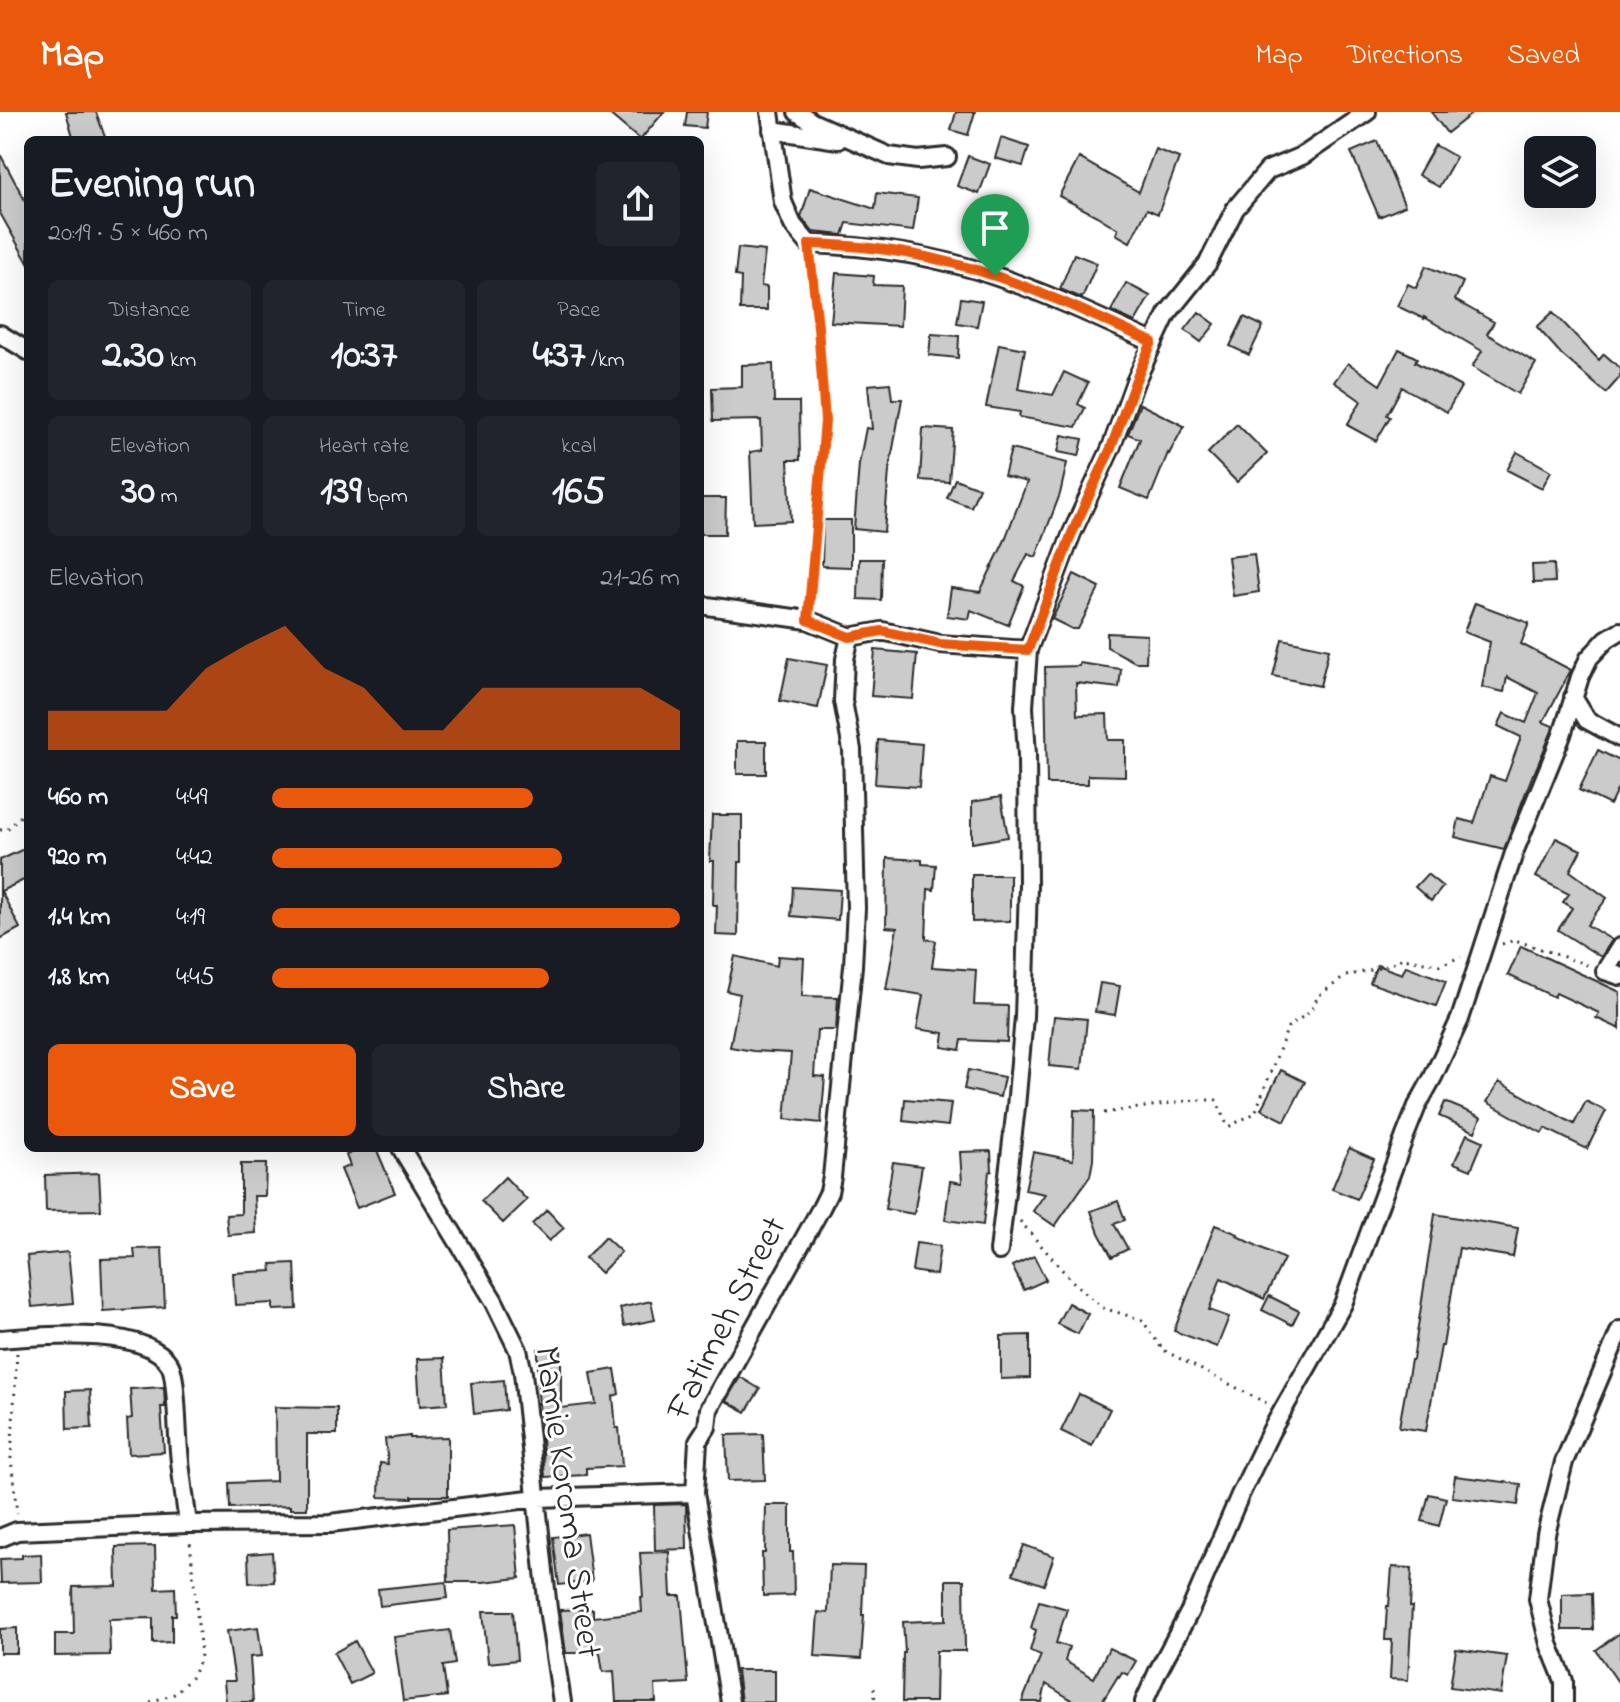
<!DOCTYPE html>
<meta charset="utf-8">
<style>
:root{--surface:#171b24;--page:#20242c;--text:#f1f3f6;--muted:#9ea1a6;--accent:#ea580c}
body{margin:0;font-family:"Indie Flower",sans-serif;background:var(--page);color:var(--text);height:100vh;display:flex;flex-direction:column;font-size:30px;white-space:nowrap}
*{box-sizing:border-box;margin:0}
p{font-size:26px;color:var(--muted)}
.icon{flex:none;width:44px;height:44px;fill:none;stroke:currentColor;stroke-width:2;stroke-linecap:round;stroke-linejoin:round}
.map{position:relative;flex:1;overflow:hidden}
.drawer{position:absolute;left:24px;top:24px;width:680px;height:1016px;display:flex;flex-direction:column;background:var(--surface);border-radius:12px;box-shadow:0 8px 32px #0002}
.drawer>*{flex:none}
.buttons{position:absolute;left:1524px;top:24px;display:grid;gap:16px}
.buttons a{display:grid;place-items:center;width:72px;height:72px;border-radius:12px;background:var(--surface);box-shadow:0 8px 32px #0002;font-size:40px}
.pin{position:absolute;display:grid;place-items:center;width:68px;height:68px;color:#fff;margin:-82px -34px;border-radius:50% 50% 50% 0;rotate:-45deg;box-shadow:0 0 8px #0007}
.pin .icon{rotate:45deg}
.round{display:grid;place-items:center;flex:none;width:84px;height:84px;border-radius:12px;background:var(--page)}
.overview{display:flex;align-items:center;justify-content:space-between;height:136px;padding:0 24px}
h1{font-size:44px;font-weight:700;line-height:60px}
.metrics{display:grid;grid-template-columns:repeat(3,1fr);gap:12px;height:136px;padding:8px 24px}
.metrics div{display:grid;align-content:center;border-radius:12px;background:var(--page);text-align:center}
.metrics b{font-size:40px;font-weight:700}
.metrics small{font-size:22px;font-weight:400}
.metrics p{font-size:22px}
.chart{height:224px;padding:16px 24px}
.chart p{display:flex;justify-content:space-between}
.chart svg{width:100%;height:144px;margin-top:8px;fill:var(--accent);opacity:.7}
.cta{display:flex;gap:16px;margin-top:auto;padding:16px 24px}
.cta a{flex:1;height:92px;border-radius:12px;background:var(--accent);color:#fff;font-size:32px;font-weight:700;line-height:92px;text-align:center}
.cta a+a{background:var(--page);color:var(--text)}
ul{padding:0 24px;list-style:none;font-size:26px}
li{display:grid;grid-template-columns:128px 96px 1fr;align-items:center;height:60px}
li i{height:20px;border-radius:10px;background:var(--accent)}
header{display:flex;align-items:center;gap:48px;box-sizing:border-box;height:112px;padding:0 40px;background:var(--accent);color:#fff}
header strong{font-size:38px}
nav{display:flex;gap:44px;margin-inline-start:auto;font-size:28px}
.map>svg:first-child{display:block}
.building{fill:#cbcbcb;stroke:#2b2b2b;stroke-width:2}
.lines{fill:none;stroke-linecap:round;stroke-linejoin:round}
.minor-casing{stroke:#2b2b2b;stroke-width:22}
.path{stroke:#2b2b2b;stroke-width:3;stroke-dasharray:2 6;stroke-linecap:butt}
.minor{stroke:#fff;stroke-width:16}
.route-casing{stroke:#fff;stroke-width:16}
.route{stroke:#ea580c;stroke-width:10}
.labels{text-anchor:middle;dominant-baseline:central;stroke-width:6;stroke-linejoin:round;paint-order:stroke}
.street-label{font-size:36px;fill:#2b2b2b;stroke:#fff}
</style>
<header>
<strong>Map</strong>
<nav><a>Map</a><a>Directions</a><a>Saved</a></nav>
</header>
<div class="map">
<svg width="1620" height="1590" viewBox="0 0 1620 1590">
<rect width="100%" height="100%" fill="#fff"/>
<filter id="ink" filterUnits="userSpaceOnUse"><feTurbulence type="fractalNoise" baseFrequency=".0125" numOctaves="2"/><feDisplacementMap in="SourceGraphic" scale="16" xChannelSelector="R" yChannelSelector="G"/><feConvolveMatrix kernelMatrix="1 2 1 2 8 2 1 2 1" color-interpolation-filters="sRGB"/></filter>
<g filter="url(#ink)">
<path class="building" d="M 66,0 L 96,0 L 106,28 L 74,28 Z
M 607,0 L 664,0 L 640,28 Z
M 687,0 L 707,0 L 705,16 L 685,14 Z
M 956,0 L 975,0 L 968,23 L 951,18 Z
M 1431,0 L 1474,0 L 1447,21 Z
M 1001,26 L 1029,35 L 1023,54 L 995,46 Z
M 1377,29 L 1405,94 L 1379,105 L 1351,40 Z
M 1435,33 L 1456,45 L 1439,75 L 1418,63 Z
M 1155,37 L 1179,46 L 1158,102 L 1147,97 L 1130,130 L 1116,122 L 1118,117 L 1097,104 L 1059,84 L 1079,46 L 1139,80 Z
M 0,42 L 28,94 L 28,151 L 0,101 Z
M 968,44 L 990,52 L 979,82 L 957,74 Z
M 810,76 L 875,97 L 877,81 L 918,86 L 913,119 L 847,111 L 843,123 L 813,120 L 801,105 Z
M 738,136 L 765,139 L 761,174 L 767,175 L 767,198 L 740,198 L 741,165 L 735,164 Z
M 1074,142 L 1097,151 L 1082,186 L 1060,177 Z
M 1426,154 L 1463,170 L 1455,188 L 1494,210 L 1487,222 L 1536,251 L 1518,282 L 1472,255 L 1482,239 L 1424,205 L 1424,207 L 1397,194 L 1408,172 L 1416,176 Z
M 836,161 L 874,164 L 873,173 L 902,174 L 900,214 L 831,210 Z
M 1126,171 L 1150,184 L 1135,210 L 1111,199 Z
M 961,186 L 982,189 L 977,214 L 957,211 Z
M 1199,200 L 1215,212 L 1201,230 L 1185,218 Z
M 1553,200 L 1599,248 L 1604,242 L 1620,256 L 1620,265 L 1606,281 L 1562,243 L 1537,215 Z
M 1244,205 L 1263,214 L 1249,243 L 1230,234 Z
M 931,222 L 959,224 L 958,246 L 929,243 Z
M 999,232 L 1025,237 L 1018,277 L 1053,283 L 1064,260 L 1088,271 L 1078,292 L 1085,296 L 1076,315 L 1019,305 L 1020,300 L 986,295 Z
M 1399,237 L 1417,246 L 1415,250 L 1461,275 L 1447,300 L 1402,275 L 1387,303 L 1390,305 L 1376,329 L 1347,313 L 1361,289 L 1334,270 L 1348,251 L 1380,273 Z
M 773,252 L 774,290 L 799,290 L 800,348 L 788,348 L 791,409 L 753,411 L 750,340 L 762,338 L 761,308 L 713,309 L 712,276 L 742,275 L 742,253 Z
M 890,271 L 892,287 L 902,287 L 889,359 L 884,420 L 854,417 L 859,352 L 866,316 L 872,317 L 868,273 Z
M 1140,292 L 1184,314 L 1169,342 L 1168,341 L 1149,388 L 1120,376 L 1140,327 L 1128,322 Z
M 1237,312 L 1267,342 L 1237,370 L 1208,341 Z
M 923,316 L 953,318 L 949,370 L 920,368 Z
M 1062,323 L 1083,327 L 1079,344 L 1058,340 Z
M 1011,337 L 1067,351 L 1060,382 L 1036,445 L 1028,442 L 1014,469 L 1024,474 L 1008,513 L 971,498 L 969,507 L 947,504 L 951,476 L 980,480 L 1004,430 L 1027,370 L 1004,364 Z
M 1517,340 L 1551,359 L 1542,376 L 1507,358 Z
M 955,367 L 979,376 L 971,395 L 947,386 Z
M 700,386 L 726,386 L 725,422 L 700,422 Z
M 823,408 L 851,408 L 851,455 L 822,454 Z
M 1254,442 L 1259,480 L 1233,484 L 1228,445 Z
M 859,447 L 882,447 L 881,488 L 858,487 Z
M 1554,452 L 1555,470 L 1533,471 L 1532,453 Z
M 1074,462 L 1100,475 L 1078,517 L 1072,517 L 1052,507 Z
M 1475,491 L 1529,511 L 1521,532 L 1571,558 L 1543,610 L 1553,614 L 1552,619 L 1534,662 L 1533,662 L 1504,737 L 1455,725 L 1459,707 L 1474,711 L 1490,664 L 1505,669 L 1521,625 L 1498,614 L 1504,601 L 1526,611 L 1538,581 L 1507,565 L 1504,580 L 1482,575 L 1490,530 L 1464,520 Z
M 1107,521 L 1147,523 L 1146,550 L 1135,550 L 1107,535 Z
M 1282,527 L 1329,537 L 1320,574 L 1273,564 Z
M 875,538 L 917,542 L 913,587 L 871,584 Z
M 789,546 L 827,553 L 818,596 L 780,589 Z
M 1079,551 L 1121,557 L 1119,576 L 1076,571 L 1077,603 L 1107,602 L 1108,628 L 1125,628 L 1125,664 L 1088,663 L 1088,672 L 1047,672 L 1045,555 L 1079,554 Z
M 878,628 L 922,632 L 919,675 L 875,672 Z
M 737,629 L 766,629 L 766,662 L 737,662 Z
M 1598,638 L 1620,649 L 1620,672 L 1610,693 L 1579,678 Z
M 1001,685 L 1008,725 L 972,731 L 972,690 Z
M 712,703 L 742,703 L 742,750 L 739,750 L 738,824 L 716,823 L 717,793 L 713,793 L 714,749 L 710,749 Z
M 1556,726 L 1581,738 L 1570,759 L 1607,786 L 1587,813 L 1612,828 L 1601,845 L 1558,818 L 1572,796 L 1563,790 L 1569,782 L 1536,765 Z
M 28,735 L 28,766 L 1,779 L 20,816 L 0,827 L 0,748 Z
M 887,746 L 922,748 L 922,752 L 936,753 L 934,778 L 928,777 L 926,827 L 936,829 L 932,855 L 976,858 L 974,893 L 1008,894 L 1007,930 L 962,928 L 960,938 L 942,935 L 944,921 L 917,917 L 923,883 L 886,877 L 897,816 L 886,815 Z
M 1427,762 L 1443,775 L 1431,789 L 1415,775 Z
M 972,763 L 1010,763 L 1010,809 L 972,810 Z
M 793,775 L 840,778 L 838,808 L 791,804 Z
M 1521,834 L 1620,880 L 1620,917 L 1596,906 L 1599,901 L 1556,881 L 1554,885 L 1508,863 Z
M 735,844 L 777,854 L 778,844 L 804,846 L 802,884 L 838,885 L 836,918 L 817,918 L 814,964 L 825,965 L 821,1011 L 785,1007 L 791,941 L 753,939 L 730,935 L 740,882 L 727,879 Z
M 1377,853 L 1402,862 L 1406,854 L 1446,869 L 1436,894 L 1370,871 Z
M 1100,871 L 1120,874 L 1115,903 L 1095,900 Z
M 1054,904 L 1087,907 L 1082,957 L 1049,954 Z
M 968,958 L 1004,965 L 1000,985 L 964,977 Z
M 1281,958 L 1305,970 L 1285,1009 L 1261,997 Z
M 1499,970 L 1574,1012 L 1586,989 L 1606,999 L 1587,1037 L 1545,1016 L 1542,1021 L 1487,990 Z
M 905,987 L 951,991 L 948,1014 L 903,1009 Z
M 1445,990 L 1481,1005 L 1475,1020 L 1439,1004 Z
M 1074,998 L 1094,999 L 1093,1048 L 1090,1064 L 1055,1114 L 1033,1099 L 1045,1082 L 1025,1078 L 1033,1040 L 1073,1048 Z
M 1467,1022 L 1483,1029 L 1471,1058 L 1454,1051 Z
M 364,1036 L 376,1036 L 395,1081 L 357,1096 L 341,1057 L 350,1054 L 346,1043 Z
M 1349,1036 L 1374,1047 L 1357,1087 L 1332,1077 Z
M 991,1039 L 992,1059 L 989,1060 L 983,1113 L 945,1108 L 950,1069 L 962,1071 L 960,1040 Z
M 893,1050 L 922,1054 L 914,1102 L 885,1097 Z
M 241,1052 L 266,1052 L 265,1084 L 254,1084 L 256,1121 L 228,1123 L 226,1103 L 241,1102 Z
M 99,1061 L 101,1098 L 46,1099 L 45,1063 Z
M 505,1065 L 527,1088 L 503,1111 L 481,1089 Z
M 1118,1089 L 1125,1108 L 1114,1112 L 1128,1137 L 1112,1145 L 1099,1121 L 1091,1099 Z
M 547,1098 L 564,1116 L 549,1129 L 532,1112 Z
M 1435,1102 L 1518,1116 L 1513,1145 L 1459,1136 L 1443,1234 L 1441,1234 L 1426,1319 L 1399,1315 L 1411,1248 L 1413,1248 Z
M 1215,1113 L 1238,1122 L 1237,1124 L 1284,1147 L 1264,1187 L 1221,1166 L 1209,1198 L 1229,1205 L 1217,1235 L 1174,1219 Z
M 605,1125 L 621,1140 L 601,1161 L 585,1146 Z
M 916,1131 L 940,1134 L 936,1163 L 912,1159 Z
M 162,1136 L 165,1195 L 103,1199 L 101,1147 L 135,1146 L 134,1137 Z
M 68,1140 L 73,1191 L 32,1195 L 27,1144 Z
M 1034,1144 L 1046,1168 L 1024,1178 L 1012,1154 Z
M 295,1151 L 297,1197 L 273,1198 L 273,1191 L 235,1193 L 233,1161 L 272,1159 L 271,1152 Z
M 1269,1184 L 1299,1199 L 1292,1213 L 1262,1198 Z
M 651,1189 L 655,1208 L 624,1214 L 620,1196 Z
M 1068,1191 L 1088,1202 L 1078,1222 L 1057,1212 Z
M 1030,1223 L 1030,1266 L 1001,1267 L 1001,1224 Z
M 538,1237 L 561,1237 L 561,1296 L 596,1292 L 591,1261 L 615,1257 L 619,1282 L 613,1284 L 616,1316 L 619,1316 L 622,1354 L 586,1356 L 586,1363 L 545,1365 L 538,1280 Z
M 444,1246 L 447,1292 L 420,1294 L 417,1247 Z
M 740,1265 L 760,1277 L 746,1300 L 726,1289 Z
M 504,1268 L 506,1298 L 474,1302 L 471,1271 Z
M 164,1275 L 165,1295 L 161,1295 L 164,1340 L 129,1342 L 127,1307 L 132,1306 L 130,1277 Z
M 90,1278 L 92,1316 L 67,1317 L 66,1279 Z
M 1079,1282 L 1110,1297 L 1092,1334 L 1061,1319 Z
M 275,1295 L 337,1296 L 337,1322 L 307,1322 L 307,1397 L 290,1397 L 290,1394 L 230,1396 L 229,1371 L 276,1369 Z
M 763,1322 L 765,1368 L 728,1369 L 726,1323 Z
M 410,1324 L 410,1326 L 448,1325 L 448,1384 L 412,1384 L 412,1386 L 379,1385 L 380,1351 L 388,1352 L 385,1327 Z
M 1455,1364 L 1521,1372 L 1518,1393 L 1452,1385 Z
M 1429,1382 L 1446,1386 L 1439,1414 L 1422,1409 Z
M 686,1392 L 687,1437 L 655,1438 L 654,1393 Z
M 766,1393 L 790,1393 L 790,1440 L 793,1440 L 794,1483 L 763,1484 L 762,1441 L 765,1441 Z
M 515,1413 L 520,1466 L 483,1470 L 448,1470 L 447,1418 Z
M 586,1421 L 592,1469 L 559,1473 L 553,1425 Z
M 1024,1433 L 1054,1444 L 1044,1473 L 1013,1462 Z
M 155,1434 L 156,1477 L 175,1476 L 176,1503 L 172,1503 L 172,1530 L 153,1531 L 153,1506 L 109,1507 L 110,1543 L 55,1544 L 55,1522 L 74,1522 L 73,1475 L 117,1474 L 116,1435 Z
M 272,1440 L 274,1470 L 249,1471 L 248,1442 Z
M 669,1440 L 671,1484 L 681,1484 L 688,1571 L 655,1573 L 656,1590 L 616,1590 L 614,1559 L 603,1560 L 600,1541 L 566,1541 L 560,1498 L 593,1497 L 593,1505 L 642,1500 L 641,1485 L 643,1485 L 640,1441 Z
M 41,1442 L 42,1470 L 1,1471 L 0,1447 L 22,1446 L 22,1443 Z
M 830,1453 L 864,1454 L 862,1503 L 864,1503 L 861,1547 L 815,1544 L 818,1500 L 828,1501 Z
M 1392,1455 L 1412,1456 L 1410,1495 L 1412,1495 L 1408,1568 L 1390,1567 L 1392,1528 L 1385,1528 L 1387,1494 L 1389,1494 Z
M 946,1468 L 964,1468 L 965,1539 L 936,1539 L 935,1590 L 902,1590 L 903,1541 L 905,1541 L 903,1510 L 946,1508 Z
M 446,1470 L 448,1486 L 380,1494 L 378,1477 Z
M 1592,1481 L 1593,1518 L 1562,1518 L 1562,1482 Z
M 1039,1489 L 1067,1497 L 1056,1531 L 1069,1535 L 1065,1549 L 1094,1566 L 1109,1536 L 1136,1549 L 1128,1563 L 1122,1560 L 1119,1565 L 1118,1564 L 1102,1590 L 1075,1590 L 1046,1572 L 1042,1590 L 1022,1590 L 1041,1543 L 1030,1539 L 1036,1518 L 1031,1516 Z
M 483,1499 L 513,1499 L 517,1548 L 488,1551 Z
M 258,1515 L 262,1544 L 250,1545 L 253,1590 L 226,1590 L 224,1569 L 235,1569 L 227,1519 Z
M 17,1516 L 17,1541 L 0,1541 L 0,1517 Z
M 450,1518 L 455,1552 L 443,1554 L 447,1584 L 403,1589 L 394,1525 Z
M 1620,1521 L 1620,1573 L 1596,1538 Z
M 355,1529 L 372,1561 L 350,1572 L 334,1541 Z
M 1456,1537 L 1507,1544 L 1501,1582 L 1450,1575 Z
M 737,1558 L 775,1558 L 775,1590 L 741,1590 Z"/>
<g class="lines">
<defs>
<path id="minor" d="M 770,0 L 783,90 L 793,113 L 809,132 C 872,134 938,144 998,165 C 1051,183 1101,207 1152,230
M 797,0 L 812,10 L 889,44 L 918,48 L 947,45
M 772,18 L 838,28
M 0,222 L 28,239
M 700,493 L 808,508 L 850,525 L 882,519 L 940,532 L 1028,538
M 1573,585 L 1587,608 L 1620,626
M 1620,835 L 1605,859 L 1620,864
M 401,1036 L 494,1189 L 518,1238 L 523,1261 L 548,1497 L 562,1590
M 999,1139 L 1016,995 L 1024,905 L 1028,773 L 1027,643 L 1024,595 L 1028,538 L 1072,421 L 1111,336 L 1135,270 L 1167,202 L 1208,151 L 1235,97 L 1268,58 L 1304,43 L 1367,0
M 0,1227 C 41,1224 146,1213 170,1253 C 177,1265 177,1322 179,1339 C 181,1363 185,1388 188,1412
M 0,1426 L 17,1419 L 188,1412 L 330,1411 L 537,1386 L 695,1381
M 730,1590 L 695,1381 L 698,1329 L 707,1315 L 709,1297 L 821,1096 L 829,1080 L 832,1065 L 853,854 L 856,796 L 852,638 L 843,589 L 845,547 L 850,525
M 1144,1590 L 1158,1559 L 1190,1499 L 1240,1383 L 1271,1319 L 1343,1192 L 1405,1024 L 1417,994 L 1433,965 L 1460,907 L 1515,738 L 1562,623 L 1580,565 L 1589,546 L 1607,527 L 1620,519
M 1564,1590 L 1564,1569 L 1549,1532 L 1538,1487 L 1546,1422 L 1564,1350 L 1620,1218"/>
</defs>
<use href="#minor" class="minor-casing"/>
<path class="path" d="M 810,490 L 825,309 L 818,215 L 811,147
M 0,718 L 8,717 L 28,697
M 1502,832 L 1515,828 L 1590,854
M 1104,1001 L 1194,988 L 1216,988 L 1228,1015 L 1255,1001 L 1288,915 L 1311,899 L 1318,884 L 1346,864 L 1384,855 L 1403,846 L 1440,853 L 1461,845
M 1020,1109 L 1071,1168 L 1103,1196 L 1142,1208 L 1163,1238 L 1268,1292
M 17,1241 L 11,1346 L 17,1401
M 874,1576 L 875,1590
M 150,1590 L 174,1582 L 193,1564 L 201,1543 L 190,1429"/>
<use href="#minor" class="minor"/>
</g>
</g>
<g class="lines" filter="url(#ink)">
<defs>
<path id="route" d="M 809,132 C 872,133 938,144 998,165 C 1051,183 1101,207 1152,230 L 1135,270 L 1111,336 L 1072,421 L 1028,538 L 940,532 L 882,519 L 850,525 L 808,508 L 825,309 L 818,215 Z"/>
</defs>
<use href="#route" class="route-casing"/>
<use href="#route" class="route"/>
</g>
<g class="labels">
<g class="street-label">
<text transform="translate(728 1207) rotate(-63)">Fatimeh Street</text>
<text transform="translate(566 1390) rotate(82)">Mamie Koroma Street</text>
</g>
</g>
</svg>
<div class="buttons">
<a><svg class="icon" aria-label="layers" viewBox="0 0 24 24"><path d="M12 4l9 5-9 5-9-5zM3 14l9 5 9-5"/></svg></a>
</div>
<div class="pin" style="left:995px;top:164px;background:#1e9e55"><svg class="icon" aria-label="arrive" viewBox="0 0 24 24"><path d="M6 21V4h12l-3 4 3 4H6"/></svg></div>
<section class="drawer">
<div class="overview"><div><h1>Evening run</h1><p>20:19 · 5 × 460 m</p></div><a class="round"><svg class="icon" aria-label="share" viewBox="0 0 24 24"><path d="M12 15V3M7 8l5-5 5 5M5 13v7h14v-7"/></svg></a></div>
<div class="metrics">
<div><p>Distance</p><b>2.30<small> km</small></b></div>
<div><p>Time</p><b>10:37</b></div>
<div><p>Pace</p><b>4:37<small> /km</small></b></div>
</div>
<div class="metrics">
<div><p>Elevation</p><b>30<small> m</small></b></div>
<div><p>Heart rate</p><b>139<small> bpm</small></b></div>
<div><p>kcal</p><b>165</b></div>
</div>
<div class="chart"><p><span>Elevation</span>21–26 m</p>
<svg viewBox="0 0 160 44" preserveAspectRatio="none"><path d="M0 44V32L10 32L20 32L30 32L40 19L50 12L60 6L70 19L80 25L90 38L100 38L110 25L120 25L130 25L140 25L150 25L160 32V44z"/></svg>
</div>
<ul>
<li><b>460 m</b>4:49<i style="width:64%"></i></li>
<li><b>920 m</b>4:42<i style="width:71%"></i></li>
<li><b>1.4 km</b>4:19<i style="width:100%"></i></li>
<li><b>1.8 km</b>4:45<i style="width:68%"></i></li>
</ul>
<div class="cta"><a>Save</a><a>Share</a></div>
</section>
</div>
